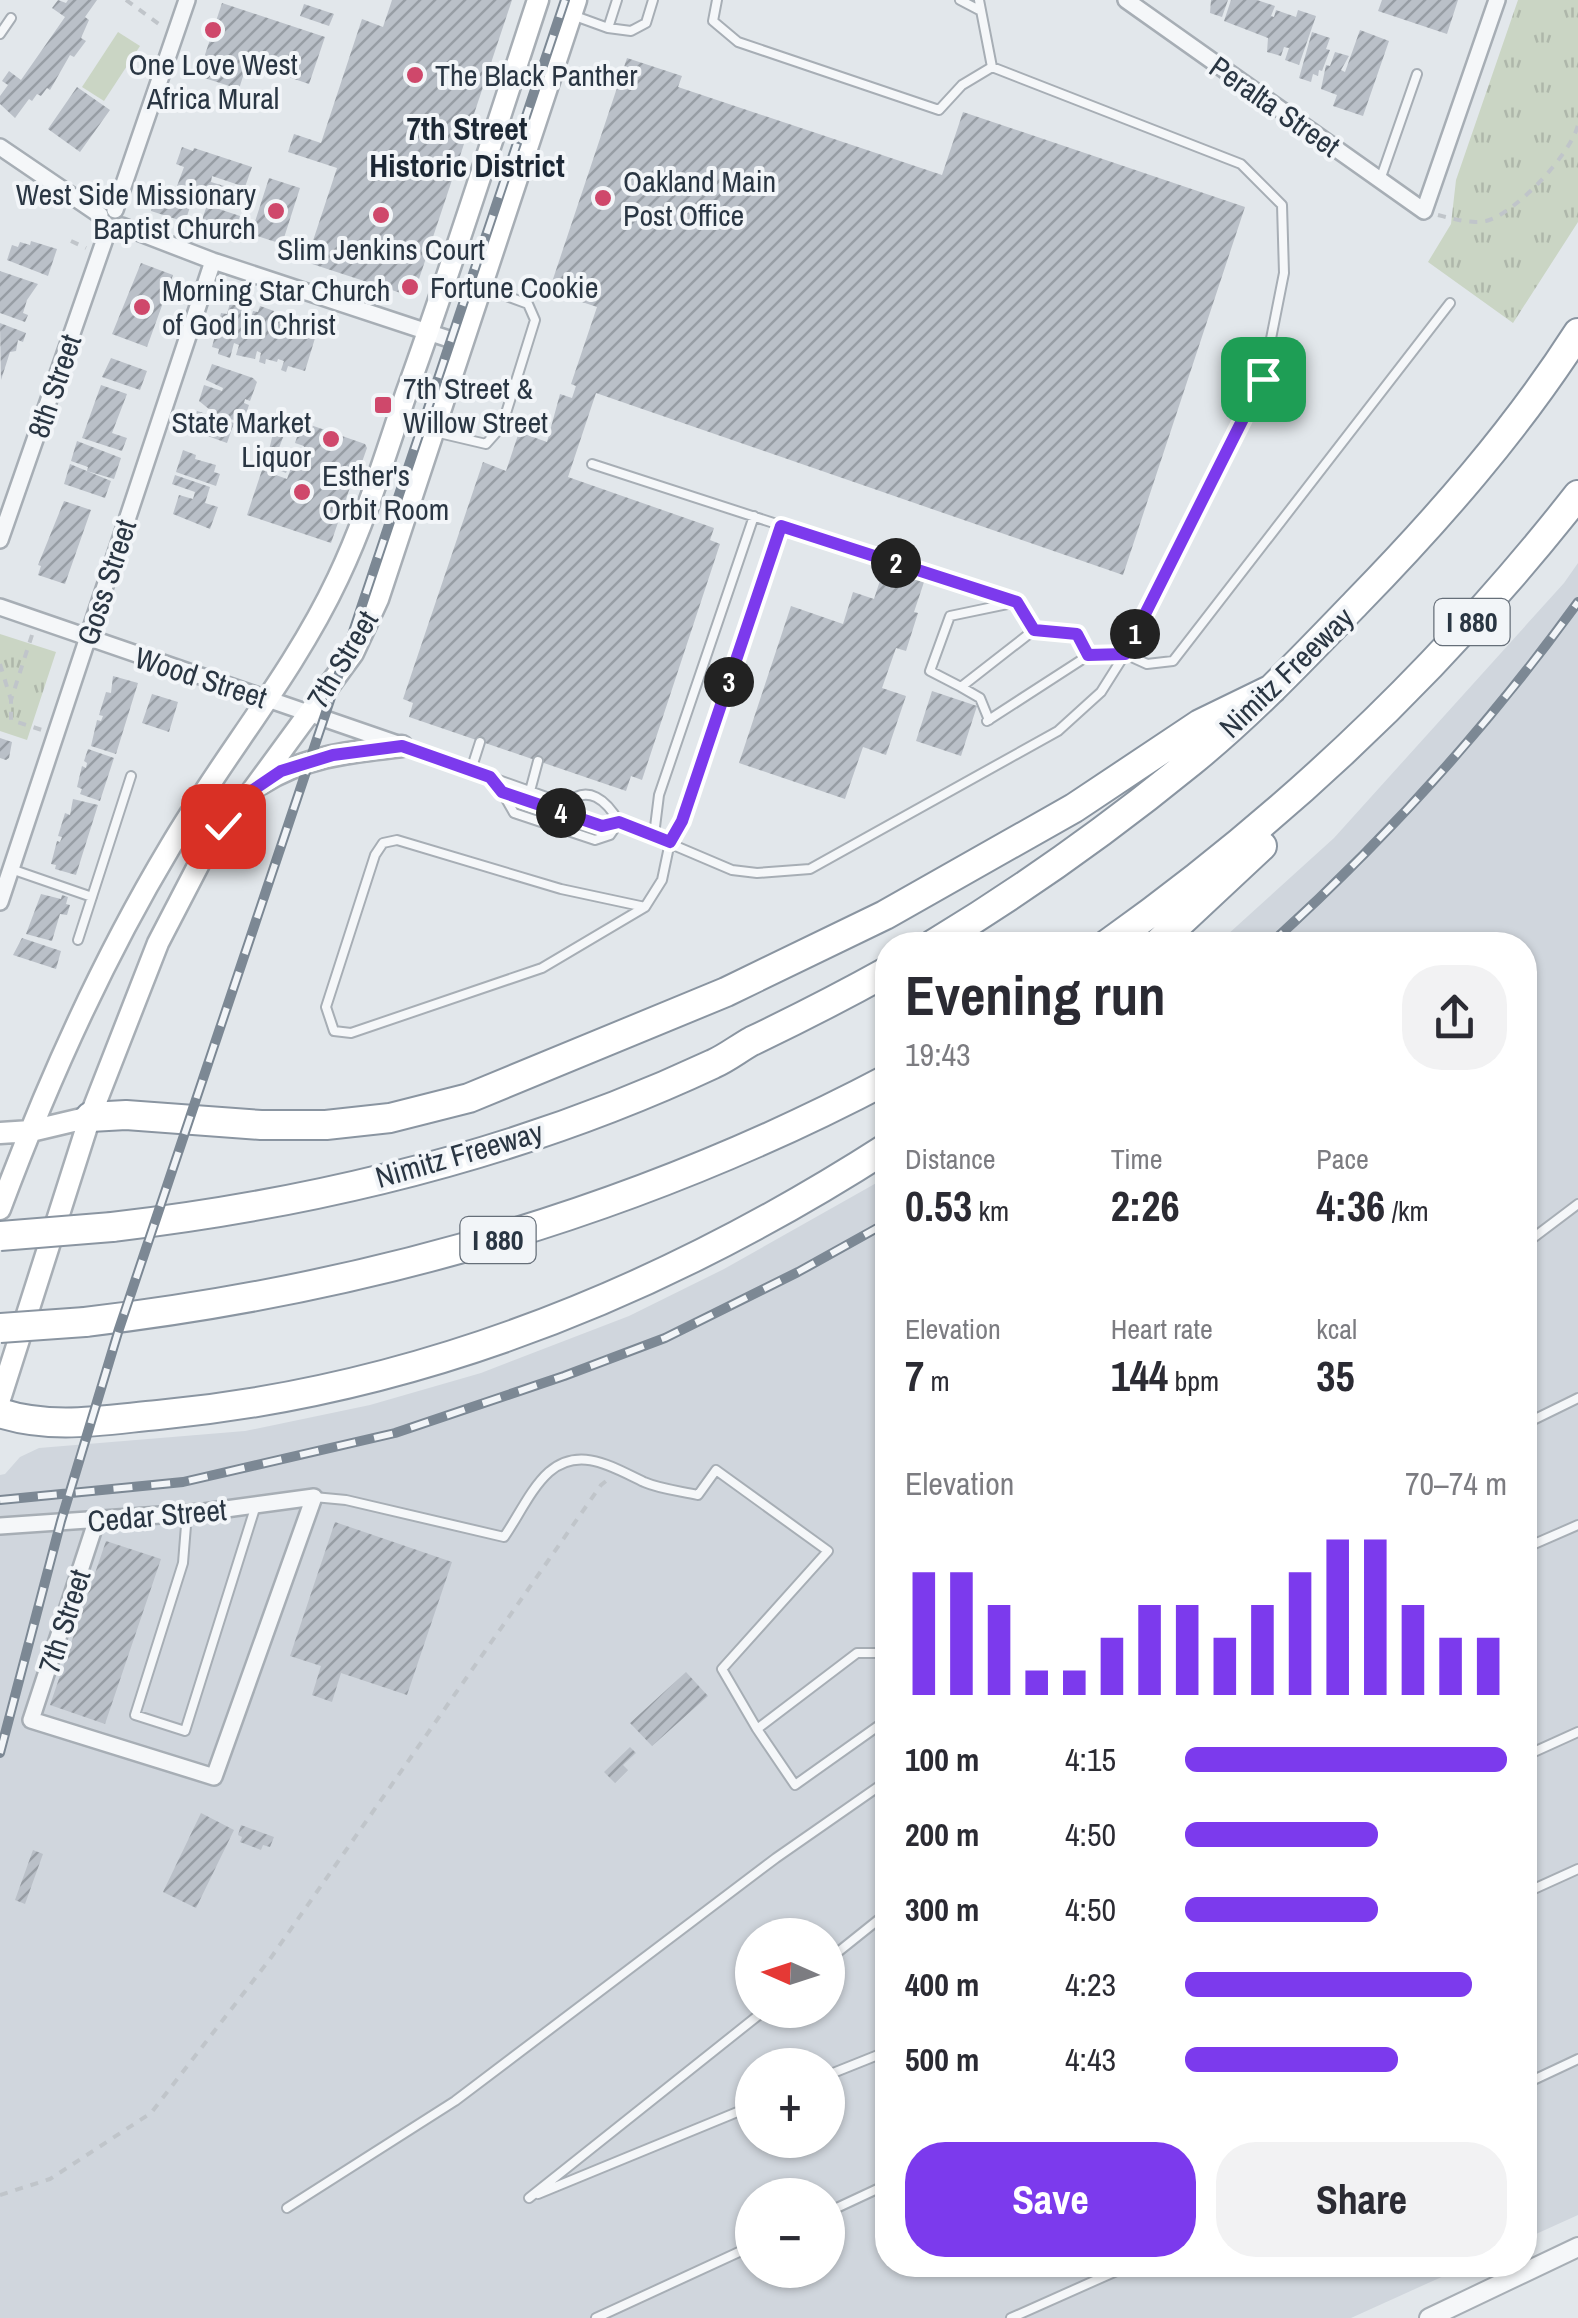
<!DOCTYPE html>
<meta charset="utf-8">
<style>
:root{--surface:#fff;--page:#f2f2f3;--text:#2b2b33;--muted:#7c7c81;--accent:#7c3aed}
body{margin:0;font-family:"Archivo Narrow",sans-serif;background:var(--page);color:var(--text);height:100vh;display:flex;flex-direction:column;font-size:38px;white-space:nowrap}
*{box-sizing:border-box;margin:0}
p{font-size:32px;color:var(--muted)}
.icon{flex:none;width:55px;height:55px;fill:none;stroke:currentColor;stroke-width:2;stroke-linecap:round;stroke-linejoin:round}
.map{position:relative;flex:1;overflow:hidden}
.details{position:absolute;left:875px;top:932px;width:662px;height:1345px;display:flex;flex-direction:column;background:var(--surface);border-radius:40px;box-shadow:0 2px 8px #0004}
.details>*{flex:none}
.needle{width:65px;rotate:273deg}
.fabs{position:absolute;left:735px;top:1918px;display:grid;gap:20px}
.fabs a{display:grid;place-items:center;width:110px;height:110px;border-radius:50%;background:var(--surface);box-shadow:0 2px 8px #0004;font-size:50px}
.pin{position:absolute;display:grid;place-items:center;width:85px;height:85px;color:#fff;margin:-42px;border-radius:20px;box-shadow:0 5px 15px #0006}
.km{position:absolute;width:50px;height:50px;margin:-25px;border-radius:50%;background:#222;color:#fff;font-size:28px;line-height:50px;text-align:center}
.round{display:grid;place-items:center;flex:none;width:105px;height:105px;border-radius:40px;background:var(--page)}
.overview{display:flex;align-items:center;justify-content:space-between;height:170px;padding:0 30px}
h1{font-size:55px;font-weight:700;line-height:75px}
.metrics{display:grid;grid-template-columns:repeat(3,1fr);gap:15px;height:170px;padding:10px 30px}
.metrics div{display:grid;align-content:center}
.metrics b{font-size:42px;font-weight:700}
.metrics small{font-size:28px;font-weight:400}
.metrics p{font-size:28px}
.chart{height:280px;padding:20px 30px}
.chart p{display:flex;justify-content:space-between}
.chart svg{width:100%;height:180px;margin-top:10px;stroke:var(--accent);stroke-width:6}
.primary-button{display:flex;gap:20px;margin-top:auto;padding:20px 30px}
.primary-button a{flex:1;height:115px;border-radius:40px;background:var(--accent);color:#fff;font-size:40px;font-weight:700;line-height:115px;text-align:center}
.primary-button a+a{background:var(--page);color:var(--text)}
ul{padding:0 30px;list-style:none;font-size:32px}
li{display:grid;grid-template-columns:160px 120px 1fr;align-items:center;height:75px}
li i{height:25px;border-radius:12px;background:var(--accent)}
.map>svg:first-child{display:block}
.built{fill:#d0d6dd;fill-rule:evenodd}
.grass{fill:#cad5c4}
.park{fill:url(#park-tufts)}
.building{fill:url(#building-hatch)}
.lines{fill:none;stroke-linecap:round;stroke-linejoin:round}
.service-casing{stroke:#a7aeb5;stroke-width:12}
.minor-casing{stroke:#a7aeb5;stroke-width:20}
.tertiary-casing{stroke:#a7aeb5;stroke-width:22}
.secondary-casing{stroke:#a7aeb5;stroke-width:25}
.motorway-casing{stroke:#8a95a1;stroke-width:32}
.path{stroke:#c0c5ca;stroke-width:4;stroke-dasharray:8 8;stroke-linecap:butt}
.service{stroke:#f5f7f9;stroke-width:8}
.minor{stroke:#f5f7f9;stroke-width:15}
.tertiary{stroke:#f5f7f9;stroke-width:18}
.secondary{stroke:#fff;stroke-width:20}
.motorway{stroke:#fff;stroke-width:28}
.rail-casing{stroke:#7c8894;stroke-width:10}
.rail{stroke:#f2f5f8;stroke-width:6;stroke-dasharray:19;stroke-linecap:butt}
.motorway-bridge-casing{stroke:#8a95a1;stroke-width:32;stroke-linecap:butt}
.motorway-bridge{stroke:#fff;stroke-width:28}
.route-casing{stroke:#fff;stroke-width:20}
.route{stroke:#7c3aed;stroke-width:12}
.poi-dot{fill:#cf486b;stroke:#f2f5f8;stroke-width:4}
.labels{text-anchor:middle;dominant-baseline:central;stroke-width:8;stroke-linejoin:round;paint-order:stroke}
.shield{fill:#f2f5f8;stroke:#666f79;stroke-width:2.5}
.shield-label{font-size:28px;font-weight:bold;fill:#2a3643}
.poi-label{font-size:30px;fill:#2a3643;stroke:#f2f5f8;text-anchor:start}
.street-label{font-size:30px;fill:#2a3643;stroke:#f2f5f8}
.neighbourhood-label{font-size:32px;font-weight:bold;fill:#1c2734;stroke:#f2f5f8}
</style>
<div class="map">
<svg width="1578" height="2318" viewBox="0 0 1578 2318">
<defs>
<pattern id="park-tufts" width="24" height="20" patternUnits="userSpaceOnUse" patternTransform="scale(2.5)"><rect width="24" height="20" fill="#cad5c4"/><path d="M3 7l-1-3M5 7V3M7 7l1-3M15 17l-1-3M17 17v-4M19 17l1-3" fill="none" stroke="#aeb7aa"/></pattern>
<pattern id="building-hatch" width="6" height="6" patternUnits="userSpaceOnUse" patternTransform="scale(2.5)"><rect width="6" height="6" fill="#bac0c8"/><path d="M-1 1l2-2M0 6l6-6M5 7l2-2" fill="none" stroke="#979da4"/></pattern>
</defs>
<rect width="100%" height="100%" fill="#e2e7eb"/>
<path class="built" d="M 1578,563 L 1578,2215 L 1525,2239 L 1525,945 L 1216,945 L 1334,838 L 1564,583 Z
M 887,1177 L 888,2265 L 1468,2265 L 1351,2318 L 0,2318 L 0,1475 L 5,1474 L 20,1457 L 39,1448 L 245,1431 L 370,1405 L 481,1373 L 629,1316 L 724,1269 ZM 752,1935 L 828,1935 L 828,2010 L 752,2010 ZM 752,2065 L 828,2065 L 828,2140 L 752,2140 ZM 752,2195 L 828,2195 L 828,2270 L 752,2270 Z"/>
<path class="grass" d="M 118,32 L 140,46 L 104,101 L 82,87 Z"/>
<path class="park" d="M 1518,0 L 1578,0 L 1578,222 L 1513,323 L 1428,262 L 1451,224 L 1456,180 Z
M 0,634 L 56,652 L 27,740 L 0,731 Z"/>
<path class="building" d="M 58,0 L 66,3 L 68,0 L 97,0 L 85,17 L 89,20 L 81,38 L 86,41 L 74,57 L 70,55 L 50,90 L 47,88 L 41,96 L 37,94 L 32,101 L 29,99 L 15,118 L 0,104 L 0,96 L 8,85 L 2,81 L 9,71 L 21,80 L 65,17 L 52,8 Z
M 392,0 L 512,0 L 413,297 L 306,262 L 337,168 L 288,152 L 294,134 L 321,143 L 362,19 L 383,27 Z
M 1211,0 L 1228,0 L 1222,17 L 1210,13 Z
M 1231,0 L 1257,0 L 1275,6 L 1271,16 L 1274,17 L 1276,10 L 1296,17 L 1298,10 L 1316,16 L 1299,65 L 1285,60 L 1289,48 L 1284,47 L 1281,56 L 1267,52 L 1268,38 L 1224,21 Z
M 1382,0 L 1458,0 L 1447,34 L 1378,11 Z
M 222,3 L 325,37 L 309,84 L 259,67 L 257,74 L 245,70 L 239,89 L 198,76 Z
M 304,4 L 334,14 L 329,26 L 300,16 Z
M 1360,30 L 1389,41 L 1363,116 L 1333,106 L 1337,95 L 1321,89 L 1326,65 L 1330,66 L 1335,52 L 1349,56 L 1341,70 L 1345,72 Z
M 1312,32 L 1330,38 L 1326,49 L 1330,50 L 1322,71 L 1319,70 L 1318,76 L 1313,74 L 1311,82 L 1299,78 Z
M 627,58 L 682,76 L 678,87 L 942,175 L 963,112 L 1245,207 L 1123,575 L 596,393 L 568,477 L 714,528 L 710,540 L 720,544 L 642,780 L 631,776 L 626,791 L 409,717 L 413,703 L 403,699 L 483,462 L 506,471 L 519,432 L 547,442 L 560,394 L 572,398 L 576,386 L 571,384 L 597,307 L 549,291 Z
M 77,87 L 110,110 L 80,152 L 48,129 Z
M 182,147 L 193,151 L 194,148 L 252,167 L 245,187 L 212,176 L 211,182 L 234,189 L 229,204 L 194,195 L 185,222 L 151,211 L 160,184 L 190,194 L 191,190 L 177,186 L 184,167 L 176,164 Z
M 269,178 L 300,188 L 282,244 L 251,234 Z
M 207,205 L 240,216 L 234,235 L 201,223 Z
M 31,241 L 57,249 L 48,276 L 7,260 L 12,245 L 18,247 L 20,242 L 30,245 Z
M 141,263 L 173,275 L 147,347 L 112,334 Z
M 0,271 L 38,284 L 27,300 L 23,313 L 28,315 L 25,322 L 0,313 Z
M 237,299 L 252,304 L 246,320 L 250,321 L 253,311 L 258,312 L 260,306 L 274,311 L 269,327 L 272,328 L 276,317 L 280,319 L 282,314 L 296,318 L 291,336 L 295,337 L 299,326 L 303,327 L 306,321 L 319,325 L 305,371 L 288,366 L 286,372 L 281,370 L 284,361 L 278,359 L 277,362 L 266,359 L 265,364 L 259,362 L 261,353 L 257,351 L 255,359 L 236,355 L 239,345 L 234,343 L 230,358 L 218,354 L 219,349 L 212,347 L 221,313 L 227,314 L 230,303 L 235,304 Z
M 0,323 L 26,333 L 23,342 L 18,340 L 16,351 L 10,352 L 1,380 Z
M 111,358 L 147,371 L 140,390 L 102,377 Z
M 212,364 L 253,378 L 257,382 L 250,401 L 245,399 L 244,403 L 249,405 L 245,417 L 251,419 L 249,425 L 215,414 L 199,401 L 204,385 L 222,391 L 223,388 L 206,380 Z
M 101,385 L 127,394 L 112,433 L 127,438 L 122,451 L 82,438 Z
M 197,411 L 234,423 L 227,443 L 202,434 L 204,429 L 192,425 Z
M 278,413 L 291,417 L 277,453 L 269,450 Z
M 302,422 L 365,444 L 367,448 L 362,462 L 359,461 L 331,543 L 247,515 L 262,470 L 287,479 L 292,465 L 298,468 L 304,446 L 295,443 Z
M 77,441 L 121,458 L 114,479 L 87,471 L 88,467 L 71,461 Z
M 183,450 L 196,455 L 195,459 L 216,465 L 214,472 L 220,474 L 216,486 L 176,472 Z
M 273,460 L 289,465 L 286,473 L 271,467 Z
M 70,464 L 111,481 L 105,498 L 64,484 Z
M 175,475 L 210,487 L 205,503 L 218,507 L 210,529 L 173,514 L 179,495 L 193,499 L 195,492 L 172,484 Z
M 64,501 L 91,510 L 65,584 L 38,575 L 41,566 L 38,565 Z
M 888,556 L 928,570 L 914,612 L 918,613 L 906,651 L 896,648 L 882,688 L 906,696 L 886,755 L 863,747 L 845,799 L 739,763 L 791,606 L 843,624 L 853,592 L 874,599 Z
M 113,676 L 138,683 L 116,754 L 91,746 L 97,720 L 101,721 L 103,716 L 99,715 L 106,692 L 111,693 Z
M 932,691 L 977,706 L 961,756 L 916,741 Z
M 152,694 L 178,702 L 169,732 L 142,723 Z
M 0,738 L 12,742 L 9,758 L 6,760 L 0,758 Z
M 88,749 L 114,758 L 100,801 L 80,794 L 82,789 L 77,787 L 82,766 L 86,768 L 87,763 L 84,761 Z
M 73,799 L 98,805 L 76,875 L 55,869 L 56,865 L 51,864 L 57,841 L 60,842 L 62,837 L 58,836 L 65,813 L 70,815 Z
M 41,894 L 61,899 L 62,895 L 68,897 L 66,904 L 70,905 L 67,915 L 60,914 L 52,941 L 26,934 Z
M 1479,934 L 1503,945 L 1474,945 Z
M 22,938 L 61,951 L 56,969 L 13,955 Z
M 335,1522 L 452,1562 L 407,1695 L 341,1673 L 332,1702 L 312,1695 L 321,1666 L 290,1656 Z
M 106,1541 L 161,1559 L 105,1724 L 50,1705 Z
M 686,1672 L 708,1696 L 652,1746 L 630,1723 Z
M 630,1747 L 636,1753 L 623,1765 L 628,1770 L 615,1783 L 604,1772 Z
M 201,1813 L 234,1830 L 196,1908 L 163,1892 Z
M 241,1825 L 274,1837 L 270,1847 L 263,1845 L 261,1850 L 240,1842 L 242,1837 L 238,1835 Z
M 33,1850 L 43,1854 L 25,1904 L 15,1900 Z"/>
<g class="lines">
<defs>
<path id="service" d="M 960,0 L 981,11
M 979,0 L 992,67
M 575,16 L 608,28 L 617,0
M 608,28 L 631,31 L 646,23 L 653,0
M 0,34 L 11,18
M 1380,180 L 1417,74
M 435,432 L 486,444 L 502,426 L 535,320 L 528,304 L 485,288
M 592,464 L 1017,602
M 1034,630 L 1017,602 L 950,616 L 930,671 L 961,687 L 1034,630 L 1077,634 L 1089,655
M 961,687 L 980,698 L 989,720
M 987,721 L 1089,655 L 1125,654 L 1147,664 L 1173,661 L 1450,303
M 406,747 L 566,804 C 588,783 607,801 619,822 L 732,870 L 757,873 L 810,869 L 1058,731 L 1101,692 L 1125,654 L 1263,379 L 1284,273 L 1282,205 L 1241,164 L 992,67 L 962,85 L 939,110 L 738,42 L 713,21 L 717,0
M 471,770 L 480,742
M 490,777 L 502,792 L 602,826 L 619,822
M 530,791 L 538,761
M 502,792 L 514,813 L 595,840 L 610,835 L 619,822
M 654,835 L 659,795 L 754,516
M 11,869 L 92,897
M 645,907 L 542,968 L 351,1033 L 334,1031 L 326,1007 L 375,855 L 383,843 L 397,840 L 561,889 L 645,907 L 662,880 L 670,842 L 682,821 L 781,525
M 78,940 L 131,776
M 1525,1244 L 1578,1204
M 1525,1424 L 1578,1398
M 314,1497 L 346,1500 L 504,1537 C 518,1517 531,1488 549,1472 C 580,1445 614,1468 644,1482 C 660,1489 680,1491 698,1495 L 716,1470 L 828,1551 L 722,1669 L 757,1729 L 857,1653 L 888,1653
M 187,1513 L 183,1563 L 135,1715 L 185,1731 L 256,1505
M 1525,1548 L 1578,1525
M 757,1729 L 795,1785 L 888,1719
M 1525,1756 L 1578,1732
M 1525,1893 L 1578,1869
M 828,1960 L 888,1912
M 828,2075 L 888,2051
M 1525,2084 L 1578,2059
M 538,2194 L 752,2106
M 529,2198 L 765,2010
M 287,2208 L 455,2101 L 776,1858 L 888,1780
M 828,2212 L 888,2184
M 596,2318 L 752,2246
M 1011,2318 L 1130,2265"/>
<path id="minor" d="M 1126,0 L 1424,211 L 1497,0
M 0,147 L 100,215
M 115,210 L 187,0
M 122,226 L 213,261 L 461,343
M 0,540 L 107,233
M 0,607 L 398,744
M 0,902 L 213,261
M 0,1526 L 204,1512 L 314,1497 L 214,1777 L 31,1720 L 96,1522"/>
<path id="tertiary" d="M 1429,2318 L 1578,2247"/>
<path id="secondary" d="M 261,784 C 305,756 351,752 402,746
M 0,1133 L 31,1131 L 90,1117
M 0,1209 C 47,1083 101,962 170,847 C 223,756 293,674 338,578 C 366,519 385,456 406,394 C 453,264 495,131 538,0
M 0,1399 L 90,1117 L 158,943 L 200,862 L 353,653 L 378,599 L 576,0"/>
<path id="motorway" d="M 932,945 C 1023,890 1110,828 1192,761 C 1251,713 1304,657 1356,603 C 1438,519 1515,431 1578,333
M 1106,945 C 1285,818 1442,668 1578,495
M 1156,945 L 1262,846
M 90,1117 L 126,1115 L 261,1125 L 326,1125 L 390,1118 L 469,1098 L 726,992 L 885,915 L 1074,808 L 1200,724 L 1272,689
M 112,1227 C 318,1203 525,1152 713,1064 C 727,1058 739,1048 752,1041 C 798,1019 843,996 888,971
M 85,1322 C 366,1289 636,1212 888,1079
M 0,1413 C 53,1430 104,1420 158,1415 C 421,1390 667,1289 888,1147"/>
</defs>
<use href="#service" class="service-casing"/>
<use href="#minor" class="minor-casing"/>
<use href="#tertiary" class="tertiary-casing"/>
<use href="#secondary" class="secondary-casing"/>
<use href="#motorway" class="motorway-casing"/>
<path class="path" d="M 126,0 L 163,27
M 1438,215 C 1454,219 1470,224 1486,221 C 1515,214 1571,154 1578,125
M 71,241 L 86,248
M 32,635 L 11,700 L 11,720 L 42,730
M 0,664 L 11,700
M 0,2195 L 50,2179 L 151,2113 L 270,1959 L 601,1485 L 610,1478"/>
<use href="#service" class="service"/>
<use href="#minor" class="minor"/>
<use href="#tertiary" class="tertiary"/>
<use href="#secondary" class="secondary"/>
<use href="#motorway" class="motorway"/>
<defs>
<path id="rail" d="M 1269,945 C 1384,841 1487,728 1578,602
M 0,1500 L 183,1482 L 395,1433 L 564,1376 L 665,1338 L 798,1272 L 888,1222
M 0,1753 L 61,1521 L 119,1329 L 565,0"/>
</defs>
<use href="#rail" class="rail-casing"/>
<use href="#rail" class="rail"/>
<defs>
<path id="motorway-bridge" d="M 0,1236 L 112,1227
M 0,1328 L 85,1322"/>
</defs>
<use href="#motorway-bridge" class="motorway-bridge-casing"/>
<use href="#motorway-bridge" class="motorway-bridge"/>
</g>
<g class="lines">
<defs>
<path id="route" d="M 223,826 L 247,794 L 281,771 L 333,755 L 402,746 L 490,777 L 502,792 L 602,826 L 619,822 L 670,842 L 682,821 L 781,526 L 1017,602 L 1034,630 L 1077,634 L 1088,655 L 1125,654 L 1263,379"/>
</defs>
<use href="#route" class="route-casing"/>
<use href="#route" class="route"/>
</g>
<g class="poi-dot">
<circle cx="213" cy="30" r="10"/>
<circle cx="415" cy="75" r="10"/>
<circle cx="603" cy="198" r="10"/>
<circle cx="276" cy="211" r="10"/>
<circle cx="381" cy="215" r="10"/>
<circle cx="410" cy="287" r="10"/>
<circle cx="142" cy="307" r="10"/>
<rect x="373" y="395" width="20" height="20" rx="5"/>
<circle cx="331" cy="439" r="10"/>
<circle cx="302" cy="492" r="10"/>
</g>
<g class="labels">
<g class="shield">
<rect x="1434.5" y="599" width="75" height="46" rx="8"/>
<rect x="460.5" y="1217" width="75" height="46" rx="8"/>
</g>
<g class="shield-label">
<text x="1472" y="622">I 880</text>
<text x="498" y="1240">I 880</text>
</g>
<g class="poi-label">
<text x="213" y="64" text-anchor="middle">One Love West<tspan x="213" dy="34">Africa Mural</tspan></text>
<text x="435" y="75">The Black Panther</text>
<text x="623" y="181">Oakland Main<tspan x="623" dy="34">Post Office</tspan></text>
<text x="256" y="194" text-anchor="end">West Side Missionary<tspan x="256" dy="34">Baptist Church</tspan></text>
<text x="381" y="249" text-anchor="middle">Slim Jenkins Court</text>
<text x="430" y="287">Fortune Cookie</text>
<text x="162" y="290">Morning Star Church<tspan x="162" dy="34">of God in Christ</tspan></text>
<text x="403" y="388">7th Street &amp;<tspan x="403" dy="34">Willow Street</tspan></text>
<text x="311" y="422" text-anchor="end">State Market<tspan x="311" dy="34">Liquor</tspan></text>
<text x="322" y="475">Esther's<tspan x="322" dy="34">Orbit Room</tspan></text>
</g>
<g class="street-label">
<text transform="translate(1275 106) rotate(35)">Peralta Street</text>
<text transform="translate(54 386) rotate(-71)">8th Street</text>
<text transform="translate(106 582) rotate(-72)">Goss Street</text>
<text transform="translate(342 659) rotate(-59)">7th Street</text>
<text transform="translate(1286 672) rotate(-44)">Nimitz Freeway</text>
<text transform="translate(201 677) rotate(18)">Wood Street</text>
<text transform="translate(459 1154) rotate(-16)">Nimitz Freeway</text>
<text transform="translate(157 1515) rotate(-5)">Cedar Street</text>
<text transform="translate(64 1621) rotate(-72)">7th Street</text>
</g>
<g class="neighbourhood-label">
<text x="467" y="128">7th Street<tspan x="467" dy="37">Historic District</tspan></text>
</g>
</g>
</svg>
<div class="fabs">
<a><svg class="needle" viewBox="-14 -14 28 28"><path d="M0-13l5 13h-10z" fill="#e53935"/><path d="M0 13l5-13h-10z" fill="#7c7c81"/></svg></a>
<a>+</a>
<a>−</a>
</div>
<div class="pin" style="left:1263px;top:379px;background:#1e9e55"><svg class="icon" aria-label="arrive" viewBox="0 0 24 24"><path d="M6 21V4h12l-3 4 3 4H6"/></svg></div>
<div class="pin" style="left:223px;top:826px;background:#d93025"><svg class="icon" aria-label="check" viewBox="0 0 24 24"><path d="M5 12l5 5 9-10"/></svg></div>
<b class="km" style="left:1135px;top:634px">1</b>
<b class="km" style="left:896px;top:563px">2</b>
<b class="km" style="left:729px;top:682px">3</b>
<b class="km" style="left:561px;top:813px">4</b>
<section class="details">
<div class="overview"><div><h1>Evening run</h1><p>19:43</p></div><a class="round"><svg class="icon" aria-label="share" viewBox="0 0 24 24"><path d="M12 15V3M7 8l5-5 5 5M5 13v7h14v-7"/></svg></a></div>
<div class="metrics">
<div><p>Distance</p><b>0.53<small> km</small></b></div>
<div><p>Time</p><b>2:26</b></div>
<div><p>Pace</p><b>4:36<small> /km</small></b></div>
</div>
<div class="metrics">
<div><p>Elevation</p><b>7<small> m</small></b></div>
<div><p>Heart rate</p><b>144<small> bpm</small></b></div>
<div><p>kcal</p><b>35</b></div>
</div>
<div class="chart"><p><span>Elevation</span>70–74 m</p>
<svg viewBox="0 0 160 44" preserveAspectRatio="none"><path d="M5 44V14M15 44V14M25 44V22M35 44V38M45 44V38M55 44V30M65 44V22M75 44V22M85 44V30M95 44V22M105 44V14M115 44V6M125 44V6M135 44V22M145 44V30M155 44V30"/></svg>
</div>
<ul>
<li><b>100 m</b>4:15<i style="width:100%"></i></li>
<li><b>200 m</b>4:50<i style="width:60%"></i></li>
<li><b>300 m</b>4:50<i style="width:60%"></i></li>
<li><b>400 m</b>4:23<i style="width:89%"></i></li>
<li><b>500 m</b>4:43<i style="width:66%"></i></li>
</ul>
<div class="primary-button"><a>Save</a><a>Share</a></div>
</section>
</div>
